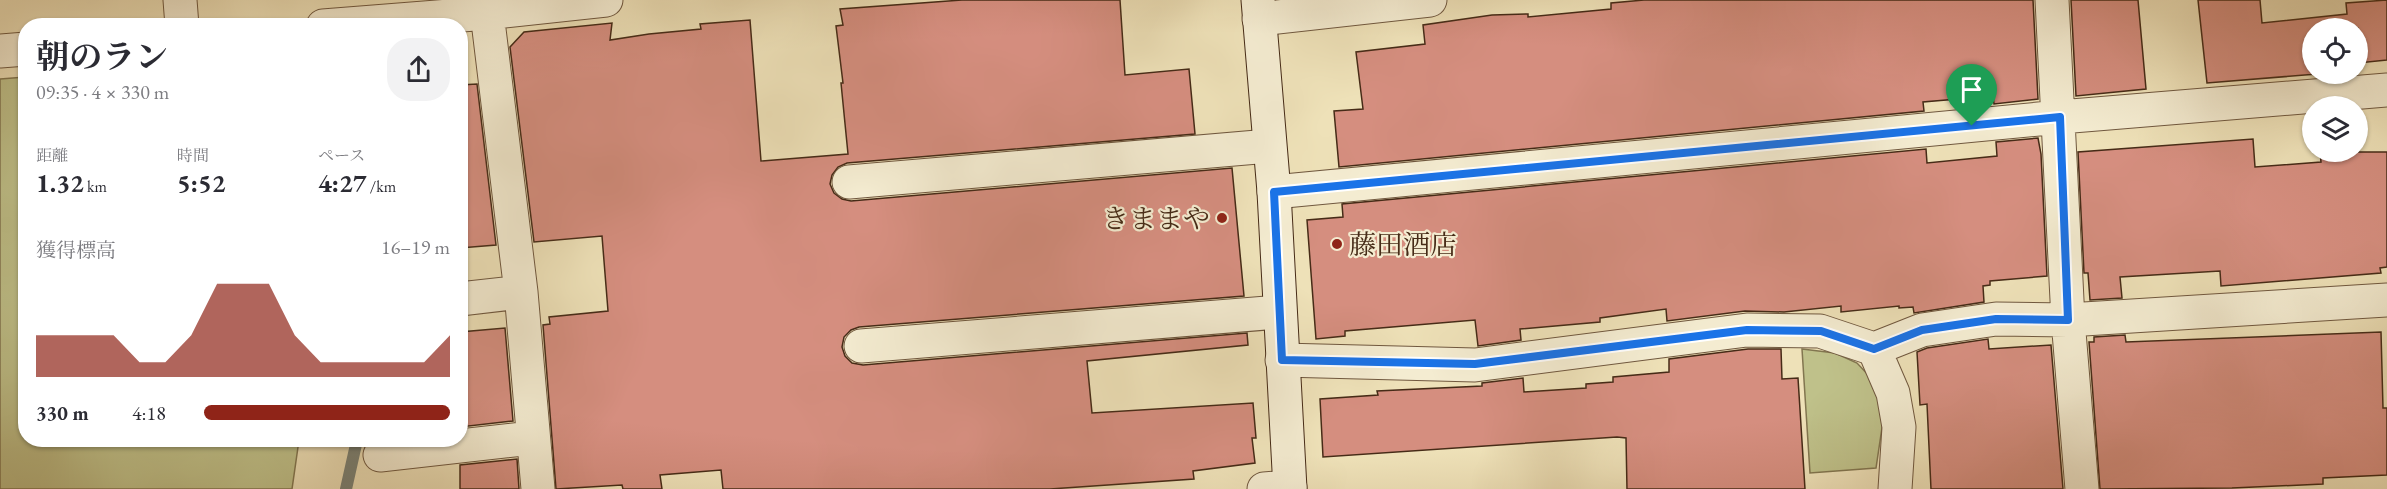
<!DOCTYPE html>
<html lang="ja">
<meta charset="utf-8">
<style>
:root{--surface:#fff;--page:#f2f2f3;--text:#2b2b33;--muted:#7c7c81;--accent:#8f2418}
body{margin:0;font-family:"EB Garamond","Noto Serif JP",serif;background:var(--page);color:var(--text);height:100vh;display:flex;flex-direction:column;font-size:22px;white-space:nowrap}
*{box-sizing:border-box;margin:0}
p{font-size:20px;color:var(--muted)}
.icon{flex:none;width:33px;height:33px;fill:none;stroke:currentColor;stroke-width:2;stroke-linecap:round;stroke-linejoin:round}
.map{position:relative;flex:1;overflow:hidden}
.panel{position:absolute;left:18px;top:18px;width:450px;height:429px;display:flex;flex-direction:column;background:var(--surface);border-radius:24px;box-shadow:0 2px 4px #0004}
.panel>*{flex:none}
.fabs{position:absolute;left:2302px;top:18px;display:grid;gap:12px}
.fabs a{display:grid;place-items:center;width:66px;height:66px;border-radius:50%;background:var(--surface);box-shadow:0 2px 4px #0004;font-size:30px}
.pin{position:absolute;display:grid;place-items:center;width:51px;height:51px;color:#fff;margin:-62px -26px;border-radius:50% 50% 50% 0;rotate:-45deg;box-shadow:0 0 6px #0007}
.pin .icon{rotate:45deg}
.round{display:grid;place-items:center;flex:none;width:63px;height:63px;border-radius:24px;background:var(--page)}
.head{display:flex;align-items:center;justify-content:space-between;height:102px;padding:0 18px}
h1{font-size:33px;font-weight:700;line-height:45px}
.metrics{display:grid;grid-template-columns:repeat(3,1fr);gap:9px;height:102px;padding:6px 18px}
.metrics div{display:grid;align-content:center}
.metrics b{font-size:26px;font-weight:700}
.metrics small{font-size:16px;font-weight:400}
.metrics p{font-size:16px}
.chart{height:168px;padding:12px 18px}
.chart p{display:flex;justify-content:space-between}
.chart svg{width:100%;height:108px;margin-top:6px;fill:var(--accent);opacity:.7}
ul{padding:0 18px;list-style:none;font-size:20px}
li{display:grid;grid-template-columns:96px 72px 1fr;align-items:center;height:45px}
li i{height:15px;border-radius:8px;background:var(--accent)}
.map>svg:first-child{display:block}
.green{fill:#bfc18a;stroke:#827650;stroke-width:1.5}
.lines{fill:none;stroke-linecap:round;stroke-linejoin:round}
.stream{stroke:#7a8277;stroke-width:12}
.building{fill:#d58e7f;stroke:#462b17;stroke-width:1.5}
.street-casing{stroke:#70583f;stroke-width:35}
.secondary-casing{stroke:#462b17;stroke-width:35}
.street{stroke:#f4ecd1;stroke-width:33}
.secondary{stroke:#f4ecd1;stroke-width:33}
.route-casing{stroke:#fff;stroke-width:12}
.route{stroke:#1a73e8;stroke-width:8}
.poi-dot{fill:#8f2418;stroke:#f4ecd1;stroke-width:2}
.labels{text-anchor:middle;dominant-baseline:central;stroke-width:4.5;stroke-linejoin:round;paint-order:stroke}
.poi-label{font-size:27px;fill:#462b17;stroke:#f4ecd1;text-anchor:end}
</style>
<div class="map">
<svg width="2387" height="489" viewBox="0 0 2387 489">
<rect width="100%" height="100%" fill="#eee1b8"/>
<filter id="stains"><feTurbulence type="fractalNoise" baseFrequency=".00333" numOctaves="4"/><feColorMatrix values="0 0 0 0 .2 0 0 0 0 .09 0 0 0 0 .02 0 0 0 .5 -.17"/></filter>
<radialGradient id="worn" r=".72"><stop offset=".6" stop-color="#630" stop-opacity="0"/><stop offset="1" stop-color="#630" stop-opacity=".3"/></radialGradient>
<path class="green" d="M 25,77 L 26,440 L 299,440 L 292,489 L 0,489 L 0,79 Z
M 1802,349 L 1835,353 L 1857,363 L 1872,379 L 1884,414 L 1876,468 L 1810,473 Z"/>
<g class="lines">
<path class="stream" d="M 346,489 L 357,440"/>
</g>
<path class="building" d="M 962,0 L 1120,0 L 1125,75 L 1189,69 L 1195,134 L 847,163 L 838,167 L 832,175 L 830,184 L 834,193 L 842,199 L 851,201 L 1232,168 L 1244,296 L 859,327 L 851,330 L 844,337 L 842,347 L 845,356 L 852,363 L 863,365 L 1247,333 L 1248,345 L 1087,361 L 1092,413 L 1253,403 L 1256,438 L 1252,438 L 1255,463 L 1193,471 L 1194,479 L 1050,489 L 723,489 L 721,470 L 660,475 L 662,489 L 623,489 L 622,485 L 556,489 L 543,325 L 550,324 L 549,317 L 608,311 L 602,236 L 534,242 L 510,47 L 524,32 L 612,23 L 610,40 L 649,34 L 701,29 L 700,24 L 750,20 L 761,161 L 848,154 L 841,83 L 843,83 L 836,26 L 843,25 L 840,9 Z
M 1644,0 L 2033,0 L 2038,99 L 1994,104 L 1993,96 L 1923,102 L 1924,111 L 1339,167 L 1334,111 L 1363,109 L 1356,52 L 1425,44 L 1423,25 L 1492,15 L 1528,14 L 1528,17 L 1611,9 L 1611,3 Z
M 2071,0 L 2138,0 L 2146,89 L 2076,96 Z
M 2198,0 L 2260,0 L 2262,23 L 2347,14 L 2346,3 L 2387,0 L 2387,60 L 2358,63 L 2358,28 L 2313,28 L 2313,74 L 2317,74 L 2207,83 Z
M 477,84 L 496,245 L 460,248 L 460,85 Z
M 2038,138 L 2041,154 L 2047,276 L 1990,281 L 1990,285 L 1983,286 L 1984,302 L 1914,313 L 1913,307 L 1899,308 L 1899,306 L 1841,312 L 1841,306 L 1784,312 L 1745,311 L 1667,321 L 1666,309 L 1600,318 L 1600,322 L 1520,329 L 1521,340 L 1478,346 L 1475,320 L 1345,331 L 1345,336 L 1316,339 L 1307,220 L 1343,217 L 1342,204 L 1926,149 L 1927,163 L 1997,156 L 1996,142 Z
M 2253,139 L 2255,167 L 2321,162 L 2320,152 L 2387,152 L 2387,267 L 2380,268 L 2381,273 L 2221,286 L 2220,271 L 2120,277 L 2122,298 L 2090,300 L 2088,273 L 2084,273 L 2078,152 Z
M 505,328 L 513,421 L 460,427 L 460,332 Z
M 2381,332 L 2383,408 L 2387,408 L 2387,475 L 2323,478 L 2323,484 L 2232,488 L 2100,489 L 2089,342 L 2094,342 L 2094,337 L 2125,335 L 2126,342 Z
M 1988,339 L 1989,349 L 2051,345 L 2063,489 L 1931,489 L 1927,404 L 1920,405 L 1917,352 L 1927,348 Z
M 1748,349 L 1781,349 L 1782,379 L 1798,378 L 1805,489 L 1627,489 L 1626,438 L 1617,437 L 1323,457 L 1320,399 L 1378,395 L 1377,391 L 1482,386 L 1482,383 L 1523,378 L 1524,392 L 1586,388 L 1586,384 L 1613,382 L 1613,377 L 1669,372 L 1669,359 Z
M 517,459 L 519,489 L 460,489 L 460,465 Z"/>
<g class="lines">
<defs>
<path id="street" d="M 180,0 L 182,26
M 2052,0 L 2068,320 L 2082,489
M 487,13 L 521,292 L 538,489
M 1259,19 L 1430,0
M 323,26 L 487,13 L 606,0
M 0,51 L 26,49
M 849,182 L 1269,146
M 1274,192 L 2060,117 L 2387,90
M 460,299 L 521,292
M 861,346 L 1279,312
M 1874,349 L 1893,393 L 1899,427 L 1895,489
M 1282,360 L 1475,365 L 1747,330 L 1820,331 L 1874,349 L 1922,330 L 1996,319 L 2068,320 L 2387,300
M 380,455 L 532,438
M 1264,489 L 1290,487"/>
<path id="secondary" d="M 1258,0 L 1274,192 L 1290,489"/>
</defs>
<use href="#street" class="street-casing"/>
<use href="#secondary" class="secondary-casing"/>
<use href="#street" class="street"/>
<use href="#secondary" class="secondary"/>
</g>
<g class="lines">
<defs>
<path id="route" d="M 2060,117 L 2068,320 L 1996,319 L 1922,330 L 1874,349 L 1821,331 L 1747,330 L 1475,364 L 1282,360 L 1274,192 Z"/>
</defs>
<use href="#route" class="route-casing"/>
<use href="#route" class="route"/>
</g>
<g class="poi-dot">
<circle cx="1222" cy="218" r="6"/>
<circle cx="1337" cy="244" r="6"/>
</g>
<g class="labels">
<g class="poi-label">
<text x="1210" y="218">きままや</text>
<text x="1349" y="244" text-anchor="start">藤田酒店</text>
</g>
</g>
<rect width="100%" height="100%" filter="url(#stains)"/>
<rect width="100%" height="100%" fill="url(#worn)"/>
</svg>
<div class="fabs">
<a><svg class="icon" aria-label="locate" viewBox="0 0 24 24"><circle cx="12" cy="12" r="6"/><path d="M12 2v4M12 18v4M2 12h4M18 12h4"/></svg></a>
<a><svg class="icon" aria-label="layers" viewBox="0 0 24 24"><path d="M12 4l9 5-9 5-9-5zM3 14l9 5 9-5"/></svg></a>
</div>
<div class="pin" style="left:1972px;top:126px;background:#1e9e55"><svg class="icon" aria-label="arrive" viewBox="0 0 24 24"><path d="M6 21V4h12l-3 4 3 4H6"/></svg></div>
<section class="panel">
<div class="head"><div><h1>朝のラン</h1><p>09:35 · 4 × 330 m</p></div><a class="round"><svg class="icon" aria-label="share" viewBox="0 0 24 24"><path d="M12 15V3M7 8l5-5 5 5M5 13v7h14v-7"/></svg></a></div>
<div class="metrics">
<div><p>距離</p><b>1.32<small> km</small></b></div>
<div><p>時間</p><b>5:52</b></div>
<div><p>ペース</p><b>4:27<small> /km</small></b></div>
</div>
<div class="chart"><p><span>獲得標高</span>16–19 m</p>
<svg viewBox="0 0 160 44" preserveAspectRatio="none"><path d="M0 44V27L10 27L20 27L30 27L40 38L50 38L60 27L70 6L80 6L90 6L100 27L110 38L120 38L130 38L140 38L150 38L160 27V44z"/></svg>
</div>
<ul>
<li><b>330 m</b>4:18<i style="width:100%"></i></li>
</ul>
</section>
</div>
